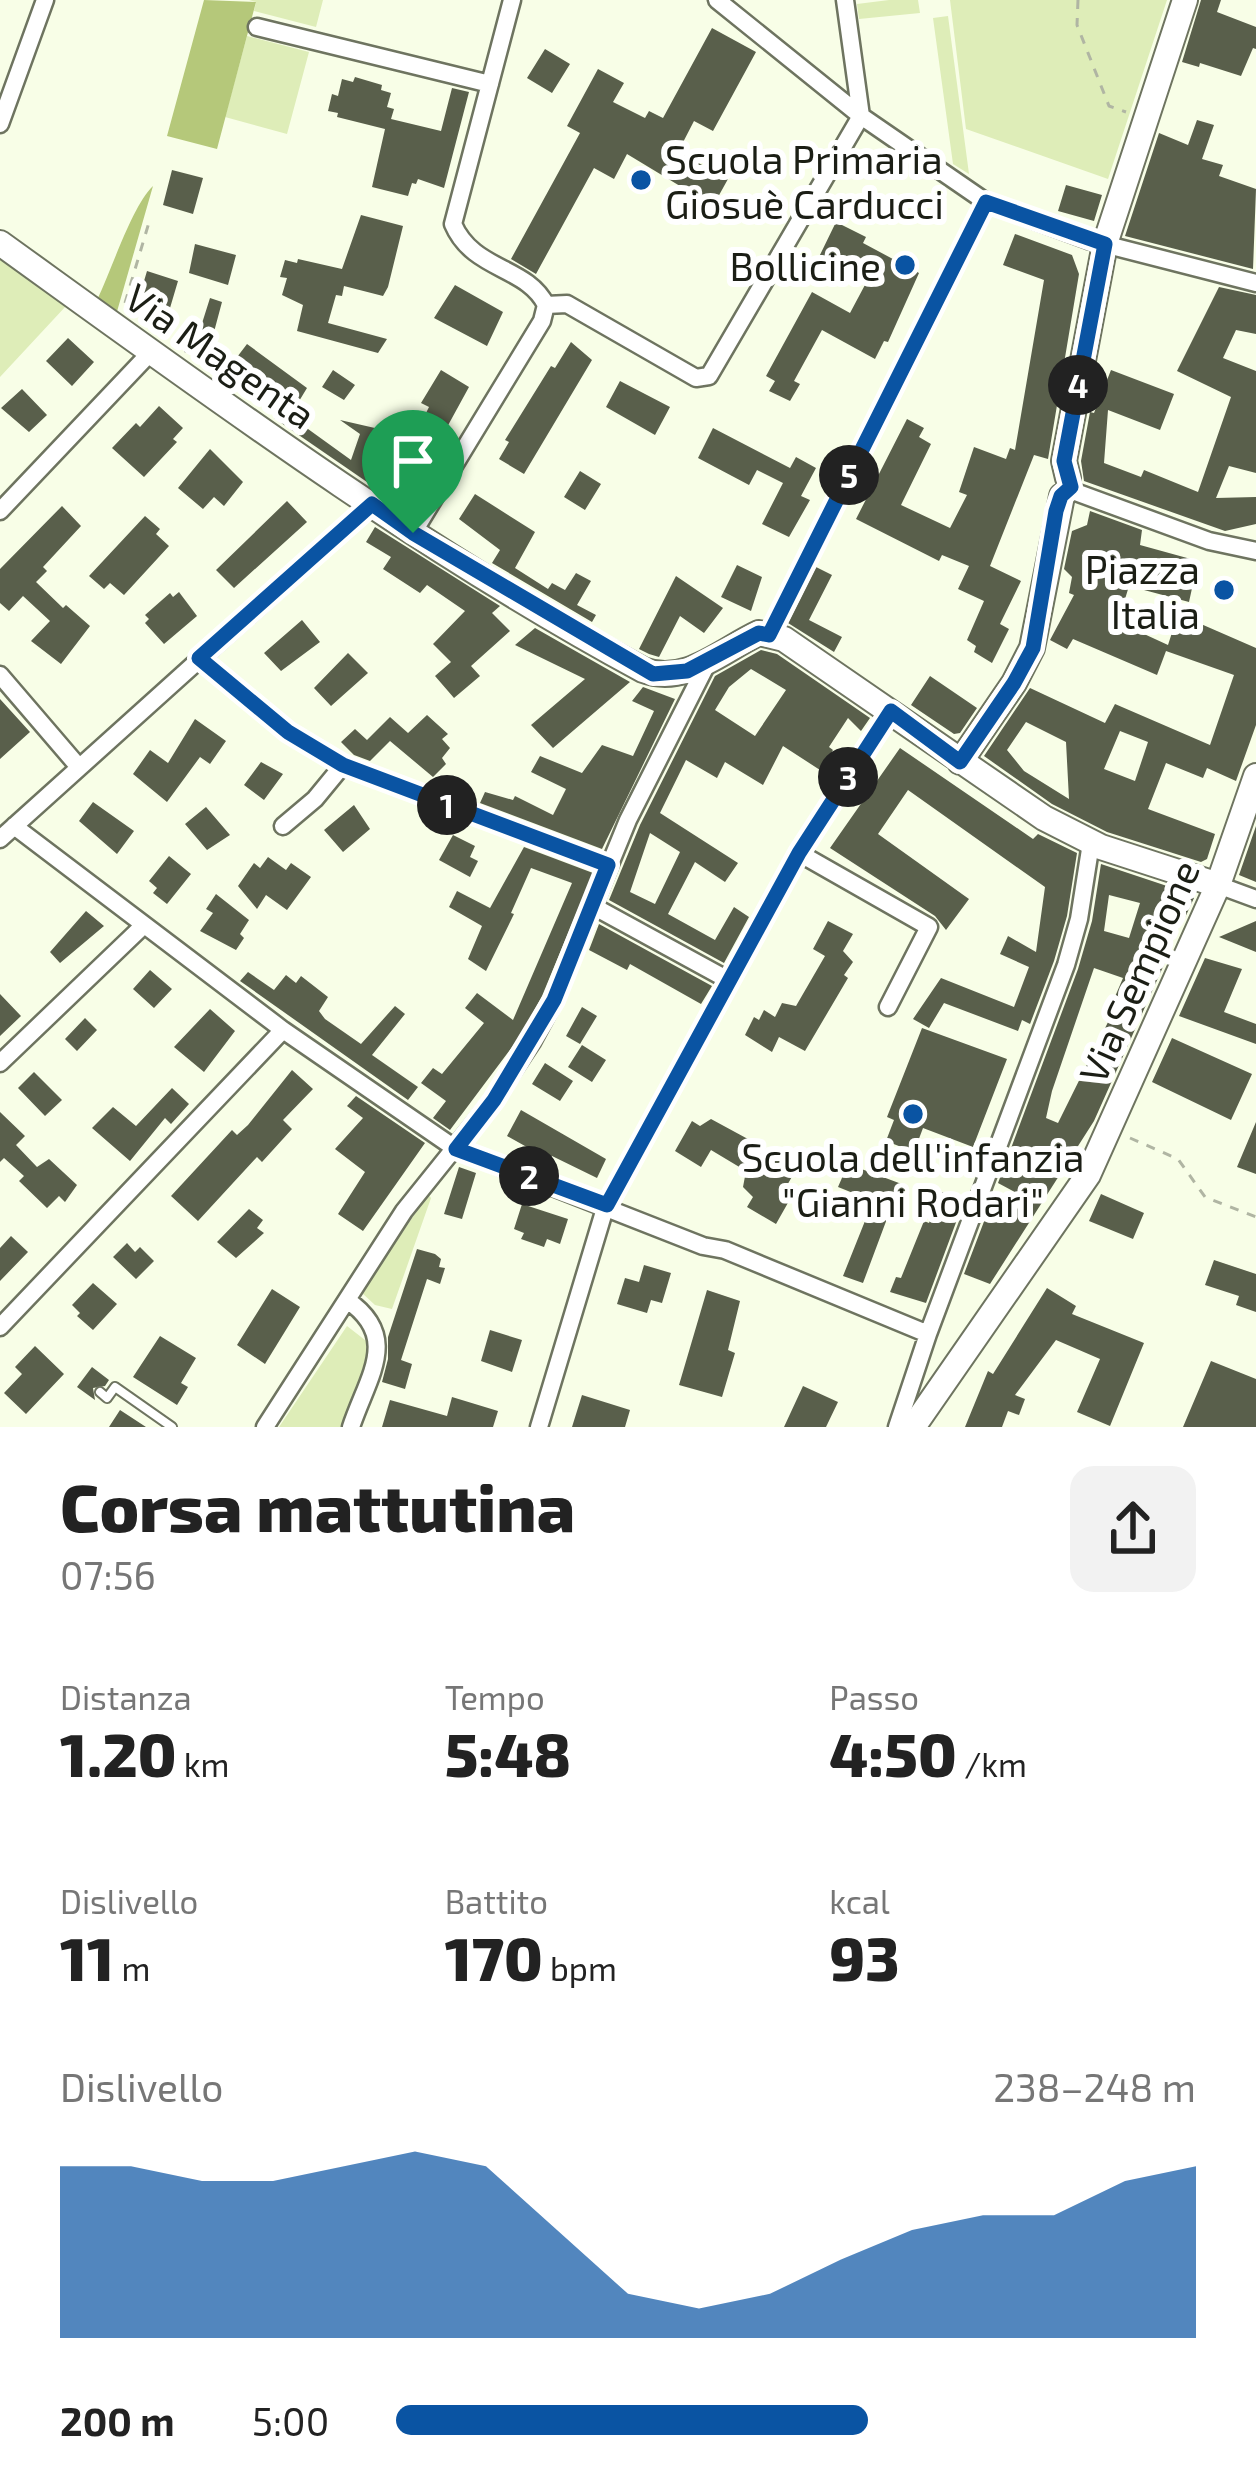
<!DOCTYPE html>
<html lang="it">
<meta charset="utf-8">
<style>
:root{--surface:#fff;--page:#f2f2f2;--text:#222;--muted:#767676;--accent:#0a54a3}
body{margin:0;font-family:"Exo 2",sans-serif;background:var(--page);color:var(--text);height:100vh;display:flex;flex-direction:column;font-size:45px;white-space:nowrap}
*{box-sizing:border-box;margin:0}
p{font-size:39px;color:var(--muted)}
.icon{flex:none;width:66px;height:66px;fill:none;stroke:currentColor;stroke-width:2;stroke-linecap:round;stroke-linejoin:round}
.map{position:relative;height:1427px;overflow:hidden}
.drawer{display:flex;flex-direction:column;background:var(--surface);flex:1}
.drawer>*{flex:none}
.pin{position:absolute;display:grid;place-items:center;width:102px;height:102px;color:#fff;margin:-123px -51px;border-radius:50% 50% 50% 0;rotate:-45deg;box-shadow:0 0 12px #0007}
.pin .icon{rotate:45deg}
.km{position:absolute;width:60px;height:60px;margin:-30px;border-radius:50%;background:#222;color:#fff;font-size:33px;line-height:60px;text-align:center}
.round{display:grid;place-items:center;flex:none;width:126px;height:126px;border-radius:24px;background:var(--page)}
.headline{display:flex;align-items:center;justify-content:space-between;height:204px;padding:0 60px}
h1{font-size:66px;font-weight:800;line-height:90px}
.figures{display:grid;grid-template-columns:repeat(3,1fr);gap:18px;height:204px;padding:12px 60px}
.figures div{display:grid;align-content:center}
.figures b{font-size:60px;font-weight:800}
.figures small{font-size:33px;font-weight:400}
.figures p{font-size:33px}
.chart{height:336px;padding:24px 60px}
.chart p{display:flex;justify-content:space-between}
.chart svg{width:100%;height:216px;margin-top:12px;fill:var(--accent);opacity:.7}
ul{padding:0 60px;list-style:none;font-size:39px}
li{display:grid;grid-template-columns:192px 144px 1fr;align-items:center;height:90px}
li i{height:30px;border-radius:15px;background:var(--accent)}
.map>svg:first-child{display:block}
.green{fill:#deedb8}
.forest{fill:#b5c87a}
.building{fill:#595f4b;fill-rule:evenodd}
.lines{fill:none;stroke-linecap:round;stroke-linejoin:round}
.lane-casing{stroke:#6e7460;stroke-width:12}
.street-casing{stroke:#6e7460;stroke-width:21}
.secondary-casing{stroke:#6e7460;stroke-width:28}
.primary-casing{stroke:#6e7460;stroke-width:28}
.path{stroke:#b0b5a3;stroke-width:3;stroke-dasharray:9 9;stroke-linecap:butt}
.lane{stroke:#fff;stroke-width:8}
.street{stroke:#fff;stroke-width:16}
.secondary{stroke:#fff;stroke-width:24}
.primary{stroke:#fff;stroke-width:24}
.route-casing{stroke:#fff;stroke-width:24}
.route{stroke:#0a54a3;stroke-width:15}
.poi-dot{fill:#0a54a3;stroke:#fff;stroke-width:4.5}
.labels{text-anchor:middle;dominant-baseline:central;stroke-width:12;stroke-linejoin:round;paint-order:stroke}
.poi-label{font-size:39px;fill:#1b1e15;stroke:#fff;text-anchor:end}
.street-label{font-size:39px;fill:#1b1e15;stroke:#fff}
</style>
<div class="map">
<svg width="1256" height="1427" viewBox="0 0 1256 1427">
<rect width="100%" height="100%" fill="#f8fee7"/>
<path class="green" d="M 249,0 L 323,0 L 316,27 L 254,11 L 256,2 Z
M 889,0 L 918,0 L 920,13 L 859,19 L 857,4 Z
M 950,0 L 1167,0 L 1108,179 L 966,129 Z
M 948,16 L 969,174 L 953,164 L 933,18 Z
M 247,36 L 309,52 L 287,134 L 225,117 Z
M 0,258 L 66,306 L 0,377 Z
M 428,1194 L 431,1198 L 392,1309 L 375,1305 L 362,1293 Z
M 347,1326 L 374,1347 L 345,1427 L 279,1427 Z"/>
<path class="forest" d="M 204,0 L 256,2 L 217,149 L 167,136 Z
M 153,186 L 116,315 L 97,300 C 112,269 132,206 153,186 Z"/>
<path class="building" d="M 1201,0 L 1221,0 L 1217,12 L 1256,27 L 1256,49 L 1253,48 L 1241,76 L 1200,63 L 1199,67 L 1182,62 Z
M 712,28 L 756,52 L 713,131 L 694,121 L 678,152 L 728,179 L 713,206 L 627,154 L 614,179 L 594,168 L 536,274 L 511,259 L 580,133 L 567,126 L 598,69 L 624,83 L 613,102 L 645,118 L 649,111 L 663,118 Z
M 545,49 L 570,64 L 552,93 L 527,78 Z
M 355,77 L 382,85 L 381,90 L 391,93 L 387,107 L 394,109 L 391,119 L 441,131 L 452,88 L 469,92 L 444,188 L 418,179 L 416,184 L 412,183 L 408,196 L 372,187 L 385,129 L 337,117 L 338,113 L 328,111 L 332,94 L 338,96 L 342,79 L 353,82 Z
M 1197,120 L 1214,125 L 1202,159 L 1223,165 L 1219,176 L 1256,189 L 1253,269 L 1125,236 L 1159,133 L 1188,145 Z
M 172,170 L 203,178 L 193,214 L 163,205 Z
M 1066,185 L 1102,195 L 1094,221 L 1058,211 Z
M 361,215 L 403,226 L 388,287 L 383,296 L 344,286 L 342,296 L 336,295 L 328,323 L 387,339 L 378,353 L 297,331 L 303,305 L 282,295 L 287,278 L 280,277 L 285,260 L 297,263 L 298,259 L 342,269 Z
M 836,222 L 866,237 L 863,243 L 919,273 L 888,342 L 884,341 L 875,359 L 822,330 L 794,381 L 800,384 L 790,401 L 769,391 L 775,381 L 766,376 L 812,292 L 850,313 L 866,283 L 818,259 Z
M 1015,234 L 1072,255 L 1079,274 L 1048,459 L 1034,455 L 990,566 L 1021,581 L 1000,624 L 1009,629 L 992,663 L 974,652 L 976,646 L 967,640 L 984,601 L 958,589 L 969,566 L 942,555 L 939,561 L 856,519 L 907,419 L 924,428 L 919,437 L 931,444 L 901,505 L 950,528 L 967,495 L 959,492 L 974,447 L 1006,459 L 1010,448 L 1015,450 L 1044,280 L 1003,265 Z
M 195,244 L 236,255 L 228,285 L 189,273 Z
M 147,271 L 178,281 L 170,308 L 139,298 Z
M 455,285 L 503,312 L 487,346 L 434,318 Z
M 1219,287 L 1256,295 L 1256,334 L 1236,330 L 1223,358 L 1256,371 L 1256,473 L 1229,466 L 1216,498 L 1256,497 L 1256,524 L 1225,531 L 1084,481 L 1081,461 L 1090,412 L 1094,413 L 1111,370 L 1174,394 L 1160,430 L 1108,410 L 1104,463 L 1141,477 L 1144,470 L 1198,492 L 1231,397 L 1177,371 Z
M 210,298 L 222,302 L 207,358 L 184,352 L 189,334 L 198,336 Z
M 68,338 L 94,362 L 72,386 L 46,361 Z
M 571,342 L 592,360 L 524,474 L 499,459 L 509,442 L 505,440 L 551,366 L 555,368 Z
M 247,344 L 307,388 L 290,416 L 351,460 L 360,434 L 340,420 L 414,437 L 429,407 L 421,403 L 441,370 L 469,387 L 423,471 L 377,444 L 367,482 L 274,418 L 276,401 L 228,369 Z
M 333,370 L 355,385 L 344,400 L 322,387 Z
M 620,381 L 670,407 L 655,435 L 606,407 Z
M 22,389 L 47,415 L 29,432 L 1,408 Z
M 159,406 L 183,428 L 173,439 L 177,442 L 144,477 L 112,448 L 136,423 L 140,427 Z
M 713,428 L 790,468 L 796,457 L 816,468 L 801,496 L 810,500 L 789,537 L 762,524 L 783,483 L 757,470 L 749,485 L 698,458 Z
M 210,449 L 243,482 L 224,506 L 214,497 L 203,509 L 178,488 Z
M 580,471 L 601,484 L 585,510 L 564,497 Z
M 475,494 L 535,532 L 515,568 L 548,589 L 552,583 L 565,590 L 576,573 L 591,581 L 577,605 L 596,615 L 592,622 L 492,563 L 500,550 L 459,519 Z
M 287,501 L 307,522 L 234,588 L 216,570 Z
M 62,506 L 81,526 L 43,567 L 47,571 L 36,582 L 63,608 L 66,605 L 90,626 L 61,664 L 31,641 L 50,621 L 23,596 L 9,611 L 0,603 L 0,569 Z
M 1090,511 L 1142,530 L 1140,545 L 1198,561 L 1189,602 L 1129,586 L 1118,622 L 1168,645 L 1178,614 L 1256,648 L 1256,725 L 1236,781 L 1207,768 L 1203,778 L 1166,763 L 1148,809 L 1215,834 L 1207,859 L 1201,862 L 1107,832 L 1052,804 L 984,756 L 1030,688 L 1105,723 L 1115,704 L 1210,745 L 1234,675 L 1166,651 L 1157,675 L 1073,639 L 1067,649 L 1050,640 L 1074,595 L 1069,593 L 1072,577 L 1064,569 L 1072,531 L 1087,525 ZM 1026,722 L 1066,742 L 1069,799 L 1024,771 L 1007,750 ZM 1120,731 L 1148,742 L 1135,781 L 1104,769 Z
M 145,516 L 160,529 L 156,534 L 169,546 L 124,595 L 110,583 L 104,589 L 89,576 Z
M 375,527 L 500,606 L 492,613 L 510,631 L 471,666 L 480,676 L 454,698 L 435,676 L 451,662 L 433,644 L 465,611 L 427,585 L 420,593 L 383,569 L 391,557 L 366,542 Z
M 737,565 L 762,577 L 751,611 L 721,597 Z
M 816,567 L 832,575 L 809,620 L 842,637 L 834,652 L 788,623 Z
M 676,576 L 723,608 L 704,633 L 680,616 L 659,657 L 649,654 L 639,649 Z
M 179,592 L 197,616 L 164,644 L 145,623 L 149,619 L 145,615 L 170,593 L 173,597 Z
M 302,620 L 320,642 L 281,671 L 264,653 Z
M 535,628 L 630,682 L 553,748 L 531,725 L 585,679 L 515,645 Z
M 761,650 L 777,654 L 870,718 L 861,731 L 848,718 L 829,747 L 833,750 L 820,770 L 783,746 L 763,785 L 725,762 L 717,778 L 686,760 L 660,813 L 738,863 L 725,882 L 695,862 L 668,914 L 715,940 L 734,907 L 749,917 L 724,963 L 609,900 L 640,825 L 715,676 ZM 751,669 L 786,690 L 755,736 L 715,710 L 729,687 ZM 650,833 L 680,852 L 655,904 L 630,892 Z
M 348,653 L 368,673 L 331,706 L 314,688 Z
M 930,676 L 977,708 L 960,733 L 954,734 L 911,705 Z
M 643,687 L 675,699 L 602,849 L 480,803 L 485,792 L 513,800 L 515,796 L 553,815 L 566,789 L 531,772 L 540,756 L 582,773 L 602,745 L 633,756 L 654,711 L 632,701 Z
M 0,699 L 30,732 L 0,759 Z
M 427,715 L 448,734 L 442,739 L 450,748 L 442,758 L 446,764 L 433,777 L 390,741 L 370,761 L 354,755 L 341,742 L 355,729 L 367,740 L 390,717 L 408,733 Z
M 195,719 L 226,741 L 210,764 L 200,757 L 167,802 L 133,774 L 150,750 L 168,763 Z
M 900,748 L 1033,839 L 1038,834 L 1077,853 L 1067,916 L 1054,961 L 1030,1024 L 1022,1020 L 1018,1031 L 944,1003 L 929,1028 L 913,1019 L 941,978 L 1014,1007 L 1029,967 L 1000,954 L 1008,936 L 1036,952 L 1045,887 L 908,790 L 878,834 L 969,899 L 946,930 L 935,916 L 830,848 Z
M 261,762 L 283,774 L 264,800 L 244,785 Z
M 93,802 L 134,831 L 117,854 L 79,821 Z
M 354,805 L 370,829 L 343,852 L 324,830 Z
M 206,807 L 230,835 L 207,850 L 185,824 Z
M 1256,826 L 1256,882 L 1239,875 Z
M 453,835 L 475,846 L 470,857 L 478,861 L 470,877 L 439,860 Z
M 524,847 L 593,873 L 542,996 L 521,1035 L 450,1130 L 433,1118 L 446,1101 L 421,1083 L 433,1068 L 442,1074 L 484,1023 L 465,1008 L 477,993 L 513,1020 L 572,883 L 531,868 L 511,913 L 514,914 L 486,971 L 468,959 L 482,926 L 449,907 L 457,891 L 490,908 Z
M 169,856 L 191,874 L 167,904 L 153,893 L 157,888 L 149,881 Z
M 268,857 L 286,870 L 291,863 L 311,877 L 287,910 L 266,895 L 257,909 L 238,886 L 254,863 L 260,868 Z
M 1101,864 L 1194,895 L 1194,898 L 1183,922 L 1158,911 L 1148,942 L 1171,949 L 1094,1121 L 990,1284 L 964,1274 L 988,1211 L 1011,1220 L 1024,1197 L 998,1183 L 1078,969 L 1092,921 ZM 1109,895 L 1140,903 L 1129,938 L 1104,931 ZM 1094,968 L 1123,978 L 1111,1006 L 1115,1008 L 1058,1123 L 1046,1118 L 1052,1091 Z
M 216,894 L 249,920 L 240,934 L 244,938 L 236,950 L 200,931 L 213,913 L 206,909 Z
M 86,911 L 104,926 L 60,963 L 50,952 Z
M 828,921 L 853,934 L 843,951 L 853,962 L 844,975 L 848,978 L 805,1051 L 779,1037 L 772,1052 L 745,1035 L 754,1017 L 759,1020 L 764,1010 L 775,1017 L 782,1003 L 796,1006 L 825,956 L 813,949 Z
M 1256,921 L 1256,952 L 1219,937 Z
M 599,924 L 712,986 L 701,1004 L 630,964 L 627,970 L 589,950 Z
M 1205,958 L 1242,969 L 1224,1012 L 1256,1024 L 1256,1044 L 1179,1016 Z
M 150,970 L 172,989 L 154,1008 L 133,989 Z
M 248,972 L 274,990 L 286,975 L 296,983 L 301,976 L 328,997 L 319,1011 L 325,1019 L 361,1044 L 395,1006 L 405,1014 L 372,1055 L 418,1087 L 408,1100 L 240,981 Z
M 0,994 L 21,1016 L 0,1036 Z
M 582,1007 L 597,1016 L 580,1044 L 566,1036 Z
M 210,1009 L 235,1031 L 204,1072 L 174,1047 Z
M 85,1018 L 97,1030 L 77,1051 L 65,1039 Z
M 922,1028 L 1007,1059 L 973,1147 L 923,1128 L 914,1152 L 886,1141 L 894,1120 L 887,1117 Z
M 1172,1038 L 1252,1074 L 1231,1120 L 1152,1082 Z
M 582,1045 L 606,1060 L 592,1082 L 568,1067 Z
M 545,1063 L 573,1081 L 560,1101 L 532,1084 Z
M 292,1070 L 313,1089 L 283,1120 L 292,1129 L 262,1162 L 257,1157 L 198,1221 L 171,1196 L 232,1130 L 237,1135 L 248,1125 Z
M 34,1072 L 62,1100 L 45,1116 L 18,1088 Z
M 172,1088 L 189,1104 L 171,1124 L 165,1118 L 130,1161 L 92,1128 L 113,1107 L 136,1126 Z
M 356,1096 L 425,1143 L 363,1231 L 338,1214 L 365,1172 L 335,1149 L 363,1118 L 347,1106 Z
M 521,1110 L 606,1159 L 597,1178 L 552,1156 L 550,1160 L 507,1136 Z
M 0,1112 L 25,1136 L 16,1145 L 37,1167 L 49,1159 L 77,1185 L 65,1202 L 59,1196 L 47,1208 L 19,1181 L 24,1176 L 4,1158 L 0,1162 Z
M 711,1119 L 798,1166 L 781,1196 L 789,1201 L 776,1224 L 747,1207 L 753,1197 L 743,1187 L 746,1171 L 711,1150 L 701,1167 L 675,1151 L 692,1121 L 700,1126 Z
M 1256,1122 L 1256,1174 L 1237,1167 Z
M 848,1164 L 907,1186 L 897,1210 L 891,1208 L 863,1283 L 843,1276 L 873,1201 L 838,1187 Z
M 459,1167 L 476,1173 L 462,1219 L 444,1214 Z
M 942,1192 L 964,1201 L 926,1303 L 890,1292 L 896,1277 L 901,1278 L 924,1221 L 929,1223 Z
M 1101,1194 L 1144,1213 L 1133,1239 L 1089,1221 Z
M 522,1204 L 568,1219 L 560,1244 L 547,1239 L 544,1247 L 521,1239 L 524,1233 L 514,1229 Z
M 249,1209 L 263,1220 L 257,1228 L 264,1233 L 236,1258 L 217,1242 Z
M 11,1236 L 28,1252 L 0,1281 L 0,1248 Z
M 127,1243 L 135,1252 L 140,1247 L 154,1261 L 136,1279 L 113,1257 Z
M 417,1249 L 435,1254 L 441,1259 L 439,1267 L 445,1268 L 440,1284 L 427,1279 L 401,1360 L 412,1364 L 405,1389 L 382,1382 L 388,1359 L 388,1337 Z
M 1214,1260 L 1256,1274 L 1256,1312 L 1236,1305 L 1239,1296 L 1205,1285 Z
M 644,1265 L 671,1273 L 662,1303 L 651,1300 L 647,1313 L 617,1304 L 625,1278 L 639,1282 Z
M 93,1283 L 117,1304 L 93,1330 L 77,1316 L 80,1313 L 72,1305 Z
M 1047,1288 L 1076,1306 L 1072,1314 L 1144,1343 L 1110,1426 L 1077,1412 L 1100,1359 L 1056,1340 L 1015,1395 L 1025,1399 L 1019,1415 L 1008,1411 L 1002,1427 L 965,1427 L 988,1371 L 993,1374 Z
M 272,1289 L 300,1307 L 265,1364 L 237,1345 Z
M 707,1290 L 740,1301 L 728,1350 L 735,1353 L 722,1397 L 679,1385 Z
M 490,1330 L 522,1340 L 512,1372 L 481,1361 Z
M 160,1336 L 196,1358 L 181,1383 L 188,1387 L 177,1405 L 133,1377 Z
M 35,1346 L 64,1374 L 26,1414 L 4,1393 L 22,1374 L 15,1367 Z
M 1211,1361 L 1256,1379 L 1256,1427 L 1183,1427 Z
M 92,1367 L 109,1380 L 105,1386 L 93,1388 L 95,1400 L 77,1387 Z
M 803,1386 L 838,1402 L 826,1427 L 784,1427 Z
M 582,1395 L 630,1410 L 625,1427 L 572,1427 Z
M 452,1397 L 498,1411 L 493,1427 L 382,1427 L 390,1400 L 447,1416 Z
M 120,1410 L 146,1427 L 109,1427 Z"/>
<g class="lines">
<defs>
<path id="lane" d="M 100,1392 L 107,1398 L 115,1387 L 172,1427"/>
<path id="street" d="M 512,0 L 453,224 C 473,271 527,266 546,305
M 717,0 L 861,116 L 986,202 L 1088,240 L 1256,283
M 257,27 L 490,84
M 0,124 L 45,0
M 546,305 L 567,304 L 696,378 L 709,376 L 861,116 L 845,0
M 1070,490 L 1209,541 L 1256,551
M 0,511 L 150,353
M 413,533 L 542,321 L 546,305
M 768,635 L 986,202
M 199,658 L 288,732 L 343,765 L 608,865
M 0,675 L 78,766
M 14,826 L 283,1030 L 456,1149 L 703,1246 L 725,1250 L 928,1334
M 283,826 L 315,799 L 343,765
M 0,839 L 372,504
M 799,853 L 929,927 L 888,1007
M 1218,885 L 1256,899
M 591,905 L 730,981
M 0,1063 L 144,925
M 347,1300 C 401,1337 368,1376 351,1427
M 0,1327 L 283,1030
M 265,1427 L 404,1211 L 494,1099 L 532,1042 L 554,1001 L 628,820 L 708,662
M 539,1427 L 606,1205 L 799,853 L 891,711
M 897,1427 L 928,1334 L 1066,965 L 1079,919 L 1091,843"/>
<path id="secondary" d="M 0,243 C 208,393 416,547 643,670 C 686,686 722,650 759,633 L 784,639 L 1044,818 L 1101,847 L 1218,885
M 1068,478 L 1064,461 L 1105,244 L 1185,0
M 960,762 L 1014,683 L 1032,648 L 1062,496"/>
<path id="primary" d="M 913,1427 L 1088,1175 L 1218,885 L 1256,776"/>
</defs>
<use href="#lane" class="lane-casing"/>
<use href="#street" class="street-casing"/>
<use href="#secondary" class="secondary-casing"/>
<use href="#primary" class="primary-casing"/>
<path class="path" d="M 1078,0 L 1077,25 L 1109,106 L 1126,112
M 125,303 L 150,219
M 1130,1138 L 1178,1159 L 1205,1197 L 1256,1217"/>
<use href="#lane" class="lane"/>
<use href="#street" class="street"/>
<use href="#secondary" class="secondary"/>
<use href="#primary" class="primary"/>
</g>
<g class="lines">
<defs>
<path id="route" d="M 986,202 L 1105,244 L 1064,461 L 1071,487 L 1061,496 L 1056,511 L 1033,648 L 1014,683 L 960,762 L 891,711 L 799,853 L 607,1205 L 456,1149 L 494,1100 L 554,1000 L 608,865 L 343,765 L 288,732 L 199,658 L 372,504 L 413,533 L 653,674 L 687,671 L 759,633 L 769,635 Z"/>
</defs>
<use href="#route" class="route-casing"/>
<use href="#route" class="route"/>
</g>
<g class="poi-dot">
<circle cx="641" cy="180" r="12"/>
<circle cx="905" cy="265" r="12"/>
<circle cx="1224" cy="590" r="12"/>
<circle cx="913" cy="1114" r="12"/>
</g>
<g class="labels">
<g class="poi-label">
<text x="665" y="158" text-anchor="start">Scuola Primaria<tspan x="665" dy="45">Giosuè Carducci</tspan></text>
<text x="881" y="265">Bollicine</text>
<text x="1200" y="568">Piazza<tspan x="1200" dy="45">Italia</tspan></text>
<text x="913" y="1156" text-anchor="middle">Scuola dell'infanzia<tspan x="913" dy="45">"Gianni Rodari"</tspan></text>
</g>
<g class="street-label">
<text transform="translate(221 355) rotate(35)">Via Magenta</text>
<text transform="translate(1138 971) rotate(-66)">Via Sempione</text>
</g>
</g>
</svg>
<div class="pin" style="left:413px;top:533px;background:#1e9e55"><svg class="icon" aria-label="arrive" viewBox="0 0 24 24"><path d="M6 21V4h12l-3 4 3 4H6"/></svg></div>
<b class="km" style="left:447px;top:805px">1</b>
<b class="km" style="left:529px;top:1176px">2</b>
<b class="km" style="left:848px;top:777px">3</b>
<b class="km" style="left:1078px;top:385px">4</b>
<b class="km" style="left:849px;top:475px">5</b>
</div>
<section class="drawer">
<div class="headline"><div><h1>Corsa mattutina</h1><p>07:56</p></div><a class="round"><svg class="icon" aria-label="share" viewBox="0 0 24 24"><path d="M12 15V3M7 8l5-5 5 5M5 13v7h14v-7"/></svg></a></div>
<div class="figures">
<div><p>Distanza</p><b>1.20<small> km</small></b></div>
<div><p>Tempo</p><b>5:48</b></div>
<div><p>Passo</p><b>4:50<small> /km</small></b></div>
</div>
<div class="figures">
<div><p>Dislivello</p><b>11<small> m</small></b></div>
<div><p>Battito</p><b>170<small> bpm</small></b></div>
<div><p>kcal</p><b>93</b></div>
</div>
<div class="chart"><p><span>Dislivello</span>238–248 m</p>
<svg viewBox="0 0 160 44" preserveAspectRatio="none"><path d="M0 44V9L10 9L20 12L30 12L40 9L50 6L60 9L70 22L80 35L90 38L100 35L110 28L120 22L130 19L140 19L150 12L160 9V44z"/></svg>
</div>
<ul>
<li><b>200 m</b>5:00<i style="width:59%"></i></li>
</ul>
</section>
